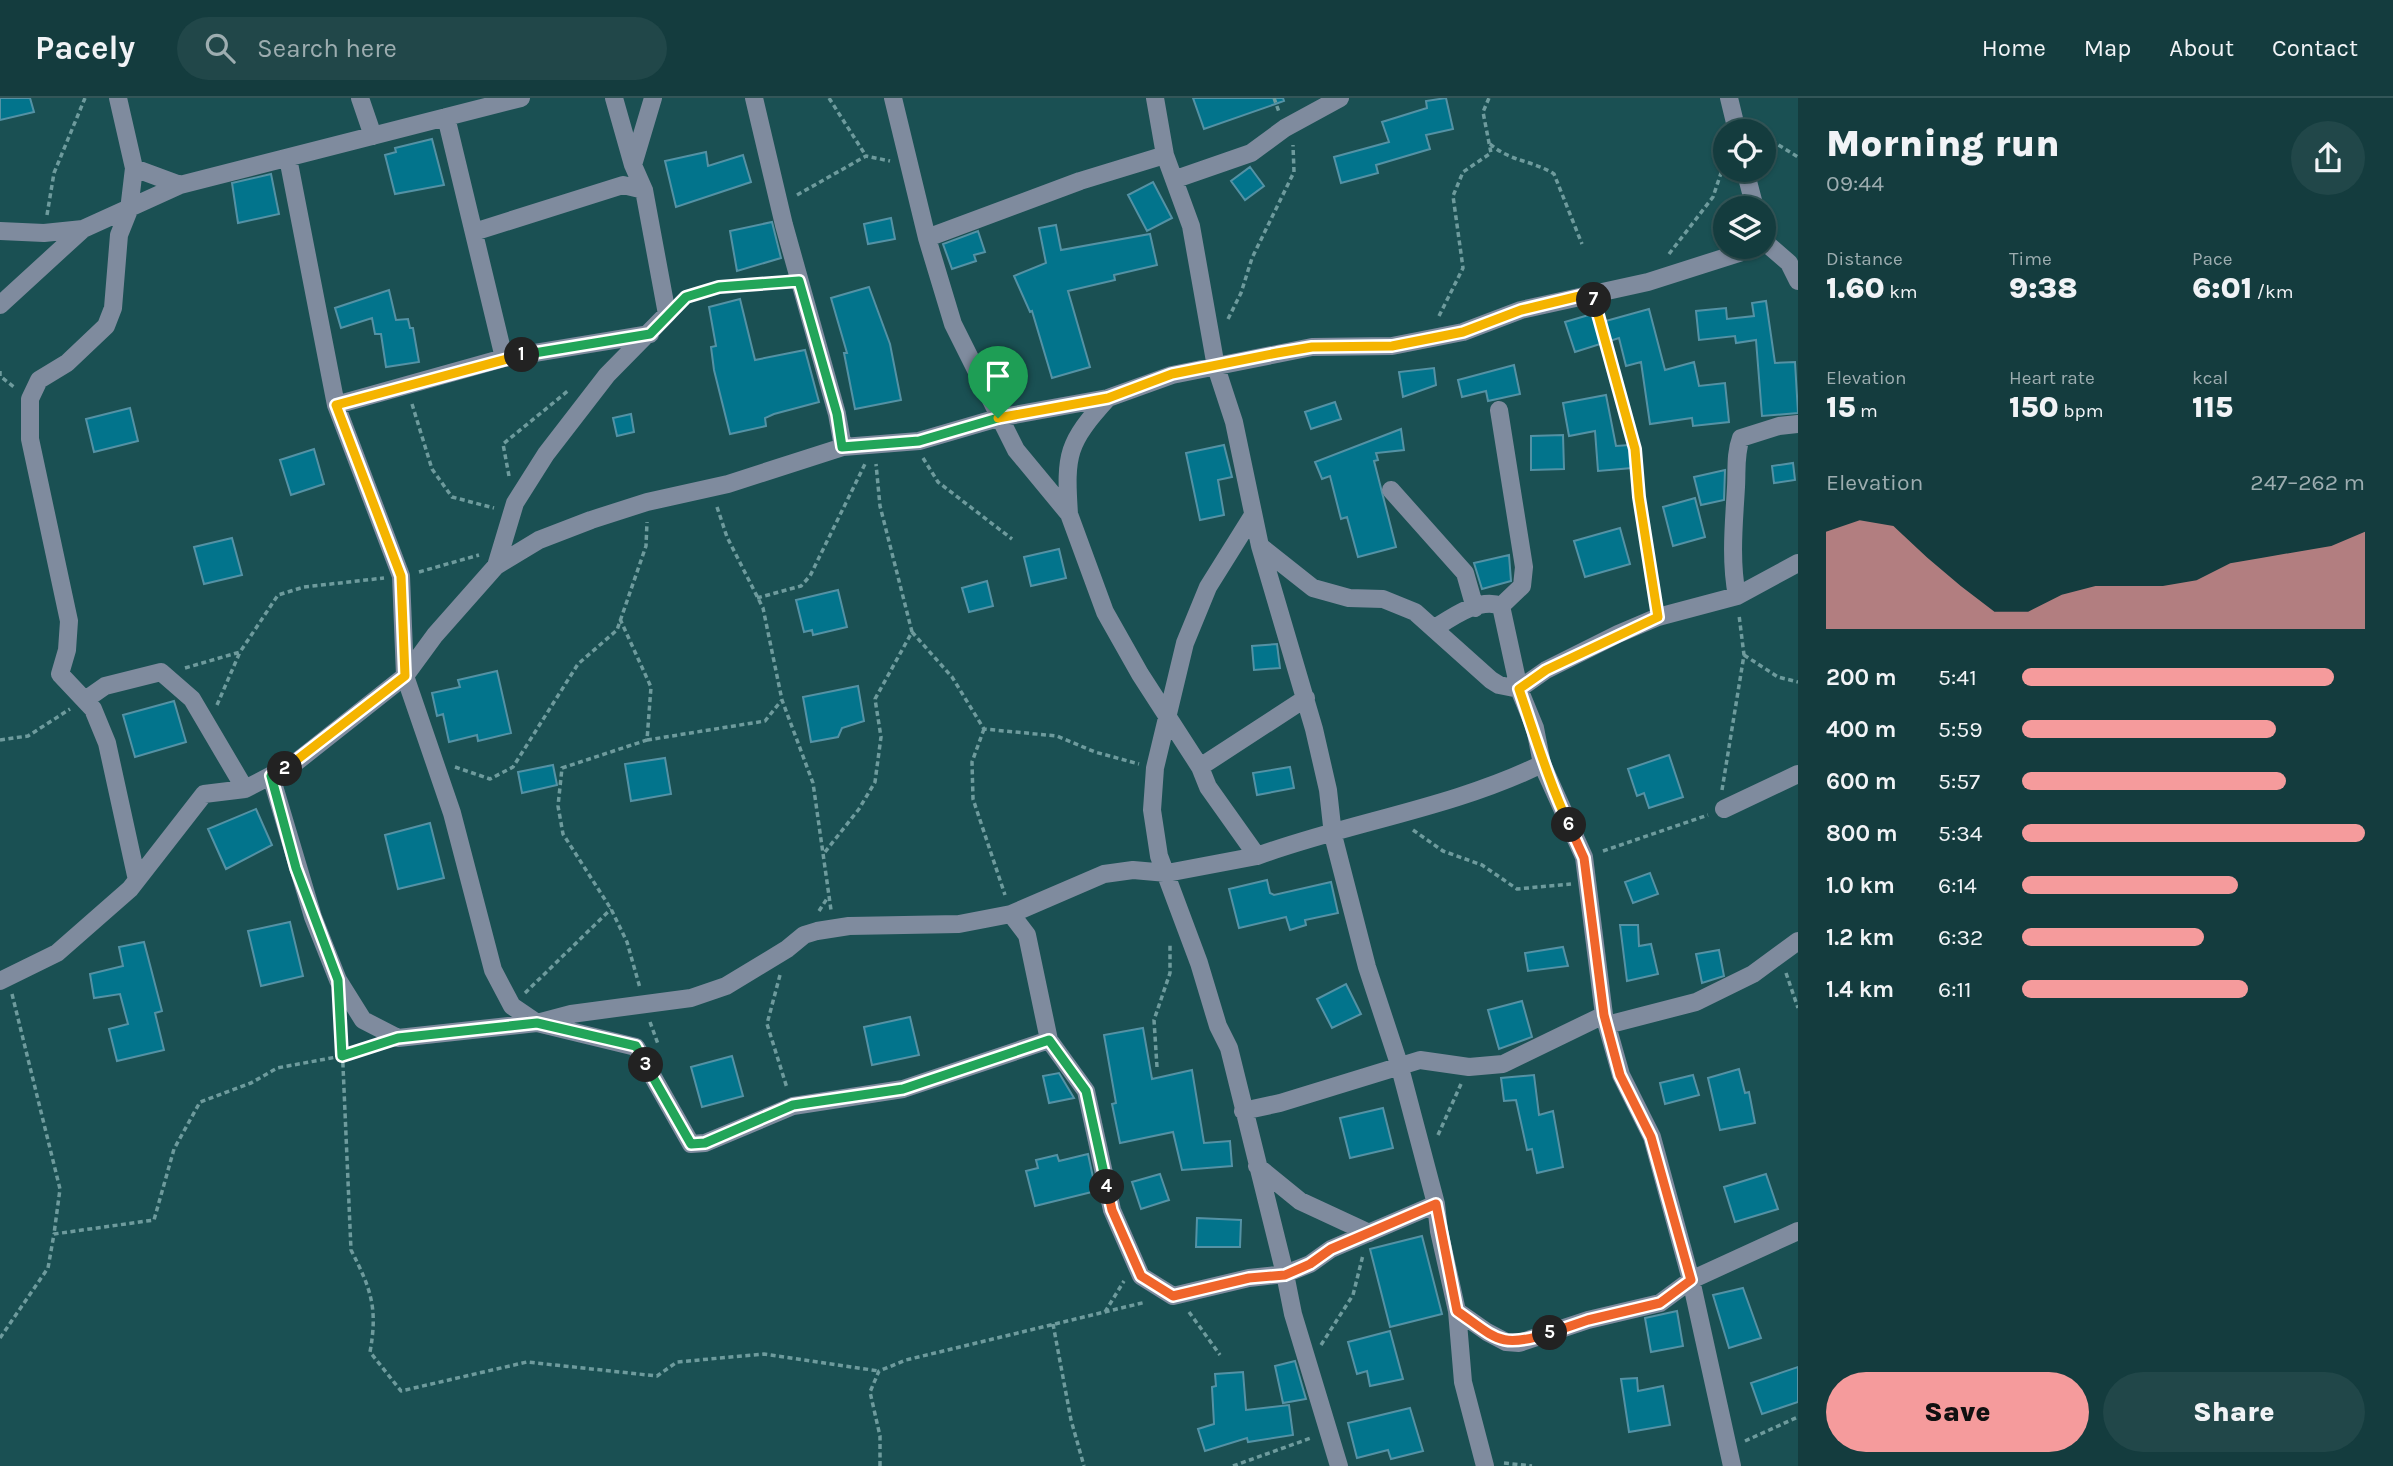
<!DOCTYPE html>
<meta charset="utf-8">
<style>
:root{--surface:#143c3e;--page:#214749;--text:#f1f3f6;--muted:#9dadb0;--line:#335658;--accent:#f59b9c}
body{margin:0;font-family:Karla,sans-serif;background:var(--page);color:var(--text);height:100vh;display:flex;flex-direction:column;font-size:26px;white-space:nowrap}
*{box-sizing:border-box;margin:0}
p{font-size:23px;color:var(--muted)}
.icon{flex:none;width:38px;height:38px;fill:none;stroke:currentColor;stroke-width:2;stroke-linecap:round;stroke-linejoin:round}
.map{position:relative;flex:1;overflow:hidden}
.sheet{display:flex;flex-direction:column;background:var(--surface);width:595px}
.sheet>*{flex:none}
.tools{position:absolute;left:1713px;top:21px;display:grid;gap:14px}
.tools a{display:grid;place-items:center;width:63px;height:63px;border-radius:50%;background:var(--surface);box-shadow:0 2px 5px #0004,0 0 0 2px var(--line);font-size:35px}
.pin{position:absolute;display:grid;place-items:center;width:60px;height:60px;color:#fff;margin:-72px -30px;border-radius:50% 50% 50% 0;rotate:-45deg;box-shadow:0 0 7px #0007}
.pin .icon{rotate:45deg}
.km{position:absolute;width:35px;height:35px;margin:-18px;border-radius:50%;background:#222;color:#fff;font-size:19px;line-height:35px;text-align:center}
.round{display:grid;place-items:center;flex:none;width:74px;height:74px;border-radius:37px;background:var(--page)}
.overview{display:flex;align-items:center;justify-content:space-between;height:119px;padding:0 28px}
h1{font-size:38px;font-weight:800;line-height:52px}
.stats{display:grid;grid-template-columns:repeat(3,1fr);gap:10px;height:119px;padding:7px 28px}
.stats div{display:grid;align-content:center}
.stats b{font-size:30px;font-weight:800}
.stats small{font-size:19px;font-weight:400}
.stats p{font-size:19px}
.chart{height:196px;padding:14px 28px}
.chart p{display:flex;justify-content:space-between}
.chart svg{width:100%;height:126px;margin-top:7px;fill:var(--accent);opacity:.7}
.action{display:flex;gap:14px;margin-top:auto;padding:14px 28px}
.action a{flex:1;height:80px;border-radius:42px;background:var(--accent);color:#111;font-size:28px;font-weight:800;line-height:80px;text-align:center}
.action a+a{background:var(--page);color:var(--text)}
ul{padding:0 28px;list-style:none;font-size:23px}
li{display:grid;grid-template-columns:112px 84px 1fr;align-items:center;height:52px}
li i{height:18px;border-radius:9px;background:var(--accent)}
header{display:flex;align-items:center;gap:42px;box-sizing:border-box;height:98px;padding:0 35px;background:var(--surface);border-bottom:2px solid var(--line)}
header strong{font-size:33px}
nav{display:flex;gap:38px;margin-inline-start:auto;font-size:24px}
.search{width:490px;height:63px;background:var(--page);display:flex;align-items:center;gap:18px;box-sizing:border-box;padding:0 24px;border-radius:38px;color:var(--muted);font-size:26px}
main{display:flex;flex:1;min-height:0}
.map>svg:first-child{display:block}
.building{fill:#02748c;stroke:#5492a5;stroke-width:2}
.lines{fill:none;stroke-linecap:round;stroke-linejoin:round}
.path{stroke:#6e9b9d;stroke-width:3.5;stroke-dasharray:5 3.5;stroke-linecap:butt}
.minor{stroke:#7f8b9e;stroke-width:18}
.split-1-casing{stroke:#fff;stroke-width:14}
.split-2-casing{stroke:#fff;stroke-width:14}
.split-3-casing{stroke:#fff;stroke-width:14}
.split-4-casing{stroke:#fff;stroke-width:14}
.split-5-casing{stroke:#fff;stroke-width:14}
.split-6-casing{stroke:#fff;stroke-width:14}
.split-7-casing{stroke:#fff;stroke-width:14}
.split-8-casing{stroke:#fff;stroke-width:14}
.split-1{stroke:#22a559;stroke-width:9}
.split-2{stroke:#f5b400;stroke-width:9}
.split-3{stroke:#22a559;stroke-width:9}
.split-4{stroke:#22a559;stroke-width:9}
.split-5{stroke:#f0652b;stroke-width:9}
.split-6{stroke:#f0652b;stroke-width:9}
.split-7{stroke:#f5b400;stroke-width:9}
.split-8{stroke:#f5b400;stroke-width:9}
</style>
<header>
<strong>Pacely</strong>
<div class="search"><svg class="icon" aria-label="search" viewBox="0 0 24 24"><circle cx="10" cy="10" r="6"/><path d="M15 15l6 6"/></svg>Search here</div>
<nav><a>Home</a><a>Map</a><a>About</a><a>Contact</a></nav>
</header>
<main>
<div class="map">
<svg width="1798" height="1368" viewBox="0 0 1798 1368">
<rect width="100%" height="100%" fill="#1a5053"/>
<path class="building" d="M 0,0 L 30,0 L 34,14 L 0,22 Z
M 1193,0 L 1283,0 L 1284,3 L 1204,31 Z
M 1446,0 L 1453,31 L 1426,37 L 1430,51 L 1376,67 L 1378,75 L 1341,85 L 1334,59 L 1389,44 L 1382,24 L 1427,10 L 1426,3 Z
M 432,41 L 444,87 L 395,96 L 385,57 L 396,54 L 395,50 Z
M 706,54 L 708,68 L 743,57 L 751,84 L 676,109 L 665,63 Z
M 1250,69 L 1264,88 L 1245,102 L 1231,83 Z
M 271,76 L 279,116 L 238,125 L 232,85 Z
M 1153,84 L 1172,120 L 1147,133 L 1128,97 Z
M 891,120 L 895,141 L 868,146 L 864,126 Z
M 772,124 L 781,160 L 737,173 L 730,133 Z
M 1056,127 L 1061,152 L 1150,136 L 1157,167 L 1114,177 L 1115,182 L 1068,193 L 1090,269 L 1052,280 L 1032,213 L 1030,214 L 1014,178 L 1046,165 L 1039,130 Z
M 978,133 L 985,154 L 974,157 L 976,163 L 952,171 L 943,146 Z
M 869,189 L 890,246 L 901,302 L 855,311 L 844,255 L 847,255 L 831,200 Z
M 389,192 L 396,222 L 408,221 L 410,230 L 413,230 L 419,264 L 386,269 L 381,236 L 375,236 L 372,220 L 341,230 L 335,210 Z
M 740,201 L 755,262 L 805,252 L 819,304 L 774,316 L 765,320 L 766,328 L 730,336 L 714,272 L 711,249 L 716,248 L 709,209 Z
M 1766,203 L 1775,265 L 1795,264 L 1798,315 L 1762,318 L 1756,242 L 1736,245 L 1735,238 L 1699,242 L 1696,213 L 1726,210 L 1727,221 L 1754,218 L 1752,205 Z
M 1649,211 L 1665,272 L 1694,264 L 1699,288 L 1725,285 L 1729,324 L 1693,328 L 1692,320 L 1650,326 L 1641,264 L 1626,268 L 1619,240 L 1575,254 L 1565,224 L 1592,216 L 1595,226 Z
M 1514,267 L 1520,296 L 1488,303 L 1486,293 L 1462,299 L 1458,282 Z
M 1434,270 L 1436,287 L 1403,299 L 1399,274 Z
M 1606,297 L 1616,348 L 1629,347 L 1632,370 L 1598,373 L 1595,333 L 1569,338 L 1563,305 Z
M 1335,304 L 1341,321 L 1311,331 L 1305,314 Z
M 130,310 L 138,343 L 94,354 L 86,321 Z
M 631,316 L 634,334 L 617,338 L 613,320 Z
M 1401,331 L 1404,352 L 1376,355 L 1378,362 L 1374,363 L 1396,449 L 1358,459 L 1347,419 L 1341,421 L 1330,378 L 1322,381 L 1315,364 Z
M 1563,337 L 1564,371 L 1531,372 L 1531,338 Z
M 1224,347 L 1232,379 L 1218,382 L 1224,417 L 1200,422 L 1186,355 Z
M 314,351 L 324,386 L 291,397 L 280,362 Z
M 1793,365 L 1795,382 L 1774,385 L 1772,368 Z
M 1725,372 L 1724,402 L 1701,407 L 1694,379 Z
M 1695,400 L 1705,439 L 1673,448 L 1663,409 Z
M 1620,430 L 1630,466 L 1585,479 L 1574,443 Z
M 232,440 L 242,477 L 204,486 L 194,449 Z
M 1059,451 L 1066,480 L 1031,488 L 1024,459 Z
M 1509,457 L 1511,483 L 1482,491 L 1474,465 Z
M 987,483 L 993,508 L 969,514 L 962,490 Z
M 838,492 L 847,529 L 813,537 L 812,532 L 804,534 L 796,502 Z
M 1277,546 L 1280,570 L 1254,572 L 1252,548 Z
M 497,573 L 511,635 L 478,643 L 477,637 L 449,644 L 443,616 L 437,618 L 432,595 L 460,589 L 458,582 Z
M 858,588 L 864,623 L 842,630 L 838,639 L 811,644 L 803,599 Z
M 174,603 L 186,644 L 135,659 L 123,617 Z
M 1669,657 L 1683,699 L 1649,710 L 1644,695 L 1637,698 L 1628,671 Z
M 665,660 L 671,696 L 631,703 L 625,666 Z
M 553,667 L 557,687 L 522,695 L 518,674 Z
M 1290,669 L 1294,690 L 1257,697 L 1253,675 Z
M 256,711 L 272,747 L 226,771 L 208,731 Z
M 430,725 L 444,780 L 398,791 L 385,737 Z
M 1650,775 L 1658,796 L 1633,805 L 1625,784 Z
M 1267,782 L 1270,795 L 1274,797 L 1331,784 L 1338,815 L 1305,822 L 1306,827 L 1290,832 L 1286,819 L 1239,830 L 1229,791 Z
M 290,824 L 303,878 L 261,888 L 248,833 Z
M 1620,827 L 1638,827 L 1639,848 L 1651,846 L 1658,876 L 1627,883 Z
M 144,844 L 162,913 L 155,915 L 164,952 L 117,963 L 109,931 L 128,926 L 120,896 L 94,900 L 90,876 L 123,868 L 119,849 Z
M 1563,849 L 1568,868 L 1528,873 L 1525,855 Z
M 1719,852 L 1724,878 L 1702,885 L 1696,856 Z
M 1346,886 L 1361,916 L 1332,930 L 1317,901 Z
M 1522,903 L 1532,939 L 1499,951 L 1488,912 Z
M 910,919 L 919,957 L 872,967 L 864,929 Z
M 1143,930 L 1152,981 L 1192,972 L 1204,1045 L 1230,1043 L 1232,1068 L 1182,1072 L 1173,1034 L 1120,1045 L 1112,1006 L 1116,1005 L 1104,937 Z
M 732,958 L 743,998 L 702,1009 L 691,969 Z
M 1739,971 L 1745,995 L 1749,994 L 1755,1025 L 1720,1032 L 1708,980 Z
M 1059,975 L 1074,1000 L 1049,1005 L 1043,978 Z
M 1534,977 L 1539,1017 L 1553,1013 L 1563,1069 L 1537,1075 L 1532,1051 L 1527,1052 L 1516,1002 L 1504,1003 L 1501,980 Z
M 1693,977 L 1699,997 L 1665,1006 L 1660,985 Z
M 1383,1010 L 1393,1050 L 1350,1060 L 1340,1020 Z
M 1088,1056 L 1096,1093 L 1035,1108 L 1026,1073 L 1038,1070 L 1036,1062 L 1057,1057 L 1059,1063 Z
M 1160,1076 L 1169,1102 L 1141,1111 L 1132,1084 Z
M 1766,1076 L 1778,1111 L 1735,1124 L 1724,1089 Z
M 1197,1120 L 1241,1122 L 1240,1149 L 1196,1149 Z
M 1422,1138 L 1442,1216 L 1390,1229 L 1370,1151 Z
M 1743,1190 L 1761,1240 L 1729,1250 L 1713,1197 Z
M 1677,1213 L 1683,1248 L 1651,1254 L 1645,1220 Z
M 1390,1233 L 1403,1281 L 1370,1288 L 1367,1273 L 1357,1276 L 1348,1244 Z
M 1295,1263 L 1306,1301 L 1283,1305 L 1275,1268 Z
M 1798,1269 L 1798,1304 L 1762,1316 L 1751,1285 Z
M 1243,1274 L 1246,1312 L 1289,1307 L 1293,1337 L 1248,1344 L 1247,1340 L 1205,1353 L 1198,1331 L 1214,1326 L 1212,1289 L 1216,1288 L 1215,1276 Z
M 1637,1280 L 1638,1293 L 1663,1288 L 1670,1327 L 1629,1334 L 1621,1281 Z
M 1410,1310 L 1423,1353 L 1391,1361 L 1388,1352 L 1357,1360 L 1348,1325 Z"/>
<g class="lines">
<path class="path" d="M 829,0 L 866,58
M 1274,0 L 1279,14
M 1764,38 L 1798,59
M 1490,46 C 1511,64 1532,62 1554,76 L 1582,146
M 797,97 L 866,58 L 890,63
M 47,117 L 54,75 L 85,0
M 1669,156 L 1713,99 L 1726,60
M 684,201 L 719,189 L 783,184
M 1597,214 L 1635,351 L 1639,399 L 1655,500
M 1439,218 L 1463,170 L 1453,98 L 1463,74 L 1491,55 L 1483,14 L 1489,0
M 1228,221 L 1241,195 L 1252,160 L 1294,74 L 1293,47
M 0,273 L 0,278 L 14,289
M 412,306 L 432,371 L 452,399 L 494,410
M 923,360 L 938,384 L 1012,441
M 509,378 L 503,346 L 569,292
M 717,409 L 727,439 L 763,510 L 782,602 L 813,685 L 831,812
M 419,474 L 479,457
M 757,500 L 801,488 L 810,478 L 865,366
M 620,521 L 651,589 L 647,642 L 562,670 L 558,708 L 563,736 L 611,811 L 627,844 L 640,890
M 912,534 L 952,579 L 984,631 L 1057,638 L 1095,654 L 1139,666
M 1744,557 L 1778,579 L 1798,584
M 185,570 L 240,554 L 278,497 L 304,489 L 384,480
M 217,607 L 240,554
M 984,631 L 972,664 L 973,701 L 1005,797
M 0,642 L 28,638 L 70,611
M 647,642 L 765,623 L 781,603
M 455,669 L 490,681 L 513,669 L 578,566 L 617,532 L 646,448 L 647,424
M 1722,692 L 1744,557 L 1739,517
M 1413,732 L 1443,753 L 1482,767 L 1517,791 L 1571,786
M 1603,753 L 1708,717
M 825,754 L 859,711 L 875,684 L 881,639 L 875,601 L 912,534 L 880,408 L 876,366
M 819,813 L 828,799
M 1786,875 L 1798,910
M 780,877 L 767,926 L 787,990
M 525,895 L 611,811
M 12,896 L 60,1091 L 54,1136
M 341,922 L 351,1152 C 371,1191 378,1210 370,1254 L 401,1293 L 527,1264 L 657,1278 L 677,1264 L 764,1256 L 879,1273
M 650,924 L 658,946
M 1157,969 L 1154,922 L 1170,875 L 1170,845
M 1438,1037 L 1461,986
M 1105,1214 L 1124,1183
M 1189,1214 L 1220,1257
M 1053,1226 L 1071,1322 L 1084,1368
M 0,1240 L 48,1170 L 54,1136 L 154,1122 L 174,1051 L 200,1004 L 251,985 L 277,970 L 342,958 L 373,948
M 1321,1247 L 1353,1197 L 1363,1157
M 1745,1343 L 1798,1319
M 1504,1365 L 1532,1368
M 880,1368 L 880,1338 L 870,1294 L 879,1273 L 906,1262 L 1146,1204
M 1233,1368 L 1311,1340"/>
<path class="minor" d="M 118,0 L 134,70 L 129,112 L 119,137 L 113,210 L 106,228 L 67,265 L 39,282 L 30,301 L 30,341 L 69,523 L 67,552 L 60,576 L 93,611 L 107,645 L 137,782
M 360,0 L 373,38
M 754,0 L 784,127 L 837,316 L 843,349
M 1155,0 L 1165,57 L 1191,128 L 1216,269 L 1234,324 L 1260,448 L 1314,631 L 1328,692 L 1333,737 L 1367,869 L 1399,966 L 1436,1106 L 1439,1133 L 1457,1213 L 1463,1284 L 1485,1368
M 1729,0 L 1737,33
M 446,19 L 504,260
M 288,60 L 336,307 L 401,478 L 405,578 L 452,715 L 493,872 L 512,908 L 537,925 L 571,916 L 691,900 L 726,888 L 787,851 L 804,837 L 817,833 L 849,828 L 959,826 L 1011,816 L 1104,776 L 1133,772 L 1167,775 L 1257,758 L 1208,689 L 1200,669 L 1140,576 L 1105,514 L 1069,416 L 1016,352 L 953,226 L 927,140 L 893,0
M 633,67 L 653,0
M 134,70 L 180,87
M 1745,72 L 1755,110
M 1176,81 L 1251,55 L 1285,30 L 1340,0
M 0,133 L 44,135 L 83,131 L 180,87 L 521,0
M 474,134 L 623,87 L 644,92
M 1764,138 L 1766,145 L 1789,165 L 1798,183
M 927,140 L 1080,83 L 1165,57
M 0,207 L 83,131
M 336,307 L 504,260 L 650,236
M 1499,312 L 1524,469 L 1522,488 L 1501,508
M 1391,392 L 1465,475 L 1475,510
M 1069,416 C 1065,356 1067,345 1108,300
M 1253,417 L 1208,489 L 1185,545 L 1155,670 L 1152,712 L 1159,758 L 1199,865 L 1218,928 L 1229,950 L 1285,1176 L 1310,1166 L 1331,1151 L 1436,1106
M 1260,448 L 1313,490 L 1349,500 L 1383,501 L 1415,514 L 1491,582 L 1499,587 L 1519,591 L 1546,572 L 1618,536 L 1658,519 L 1737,498 L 1798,465
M 496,468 L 515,405 L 546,356 L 607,277 L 667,216 L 644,92 L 633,67 L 614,0
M 1737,498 C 1730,461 1734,425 1736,389 C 1737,372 1735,356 1741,340 L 1779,328 L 1798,326
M 1435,530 C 1452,519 1480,499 1501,508 L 1519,591 L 1535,630 L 1542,666 L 1584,759 L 1604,917 L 1621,977 L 1652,1039 L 1691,1182 L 1732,1368
M 85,602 L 105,588 L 161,574 L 192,601 L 245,691
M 1200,669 L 1306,600
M 271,678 L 313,819 L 338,882 L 363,922 L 398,940 L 537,925 L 636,949 L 691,1046 L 705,1045 L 793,1008 L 903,991 L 1049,942
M 1724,711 L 1798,676
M 1257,758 C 1350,724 1452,710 1542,666
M 1011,816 L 1027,837 L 1049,942 L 1086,993 L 1112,1112 L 1141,1178 L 1173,1198 L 1249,1180 L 1285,1176 L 1293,1216 L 1339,1368
M 0,883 L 57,855 L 130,791 L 204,696 L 245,691 L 295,665 L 405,578 L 435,537 L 496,468 L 539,442 L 591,422 L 647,404 L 728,386 L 843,349 L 919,343 L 998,320 L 1108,300 L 1172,277 L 1312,249 L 1392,248 L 1463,234 L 1521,212 L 1648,184 L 1758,149
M 1607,927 L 1696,904 L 1753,876 L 1798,843
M 1243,1013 L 1280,1005 L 1420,962 L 1469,969 L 1503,966 L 1604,917
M 1257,1068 L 1300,1103 L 1369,1135
M 1457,1213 L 1487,1234 L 1506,1244 L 1519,1245 L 1588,1222 L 1660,1205 L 1691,1182 L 1798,1133"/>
</g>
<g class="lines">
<defs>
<path id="split-1" d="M 522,257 L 650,236 L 686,199 L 719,189 L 799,183 L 837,316 L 842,349 L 919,343 L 998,320"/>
<path id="split-2" d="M 285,671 L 405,578 L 401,478 L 336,307 L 522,257"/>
<path id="split-3" d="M 285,671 L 271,678 L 296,770 L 338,882 L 342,958 L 398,940 L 537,925 L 636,948 L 646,967"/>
<path id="split-4" d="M 646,967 L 691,1046 L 705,1045 L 793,1007 L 903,991 L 1049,942 L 1086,993 L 1107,1089"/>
<path id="split-5" d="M 1107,1089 L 1112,1112 L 1141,1178 L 1173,1198 L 1249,1180 L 1285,1177 L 1310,1166 L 1331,1151 L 1436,1106 L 1457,1213 C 1497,1241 1500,1251 1550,1235"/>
<path id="split-6" d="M 1550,1235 L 1588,1222 L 1660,1205 L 1691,1182 L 1651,1039 L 1620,977 L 1604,917 L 1584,760 L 1569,727"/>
<path id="split-7" d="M 1569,727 C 1548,682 1535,637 1519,591 L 1546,572 L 1658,519 L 1639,399 L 1635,351 L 1594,202"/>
<path id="split-8" d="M 998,320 L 1108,300 L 1172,276 L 1277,255 L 1312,249 L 1392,248 L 1463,234 L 1521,212 L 1592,195 L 1594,202"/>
</defs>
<use href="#split-1" class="split-1-casing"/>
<use href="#split-2" class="split-2-casing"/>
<use href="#split-3" class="split-3-casing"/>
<use href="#split-4" class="split-4-casing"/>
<use href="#split-5" class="split-5-casing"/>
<use href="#split-6" class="split-6-casing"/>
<use href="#split-7" class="split-7-casing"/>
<use href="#split-8" class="split-8-casing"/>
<use href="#split-1" class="split-1"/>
<use href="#split-2" class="split-2"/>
<use href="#split-3" class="split-3"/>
<use href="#split-4" class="split-4"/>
<use href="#split-5" class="split-5"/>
<use href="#split-6" class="split-6"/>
<use href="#split-7" class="split-7"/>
<use href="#split-8" class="split-8"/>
</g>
</svg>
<div class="tools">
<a><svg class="icon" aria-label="locate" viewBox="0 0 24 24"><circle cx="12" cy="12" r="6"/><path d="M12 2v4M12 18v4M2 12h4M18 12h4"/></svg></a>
<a><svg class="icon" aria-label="layers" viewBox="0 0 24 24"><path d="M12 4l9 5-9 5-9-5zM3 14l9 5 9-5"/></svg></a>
</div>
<div class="pin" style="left:998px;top:320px;background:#1e9e55"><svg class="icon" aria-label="arrive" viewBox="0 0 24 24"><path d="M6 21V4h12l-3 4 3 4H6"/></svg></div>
<b class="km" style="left:522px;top:257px">1</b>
<b class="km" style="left:285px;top:671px">2</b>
<b class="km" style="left:646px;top:967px">3</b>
<b class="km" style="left:1107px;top:1089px">4</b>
<b class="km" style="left:1550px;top:1235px">5</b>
<b class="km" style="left:1569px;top:727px">6</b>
<b class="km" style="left:1594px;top:202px">7</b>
</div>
<section class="sheet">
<div class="overview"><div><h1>Morning run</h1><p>09:44</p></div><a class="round"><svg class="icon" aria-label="share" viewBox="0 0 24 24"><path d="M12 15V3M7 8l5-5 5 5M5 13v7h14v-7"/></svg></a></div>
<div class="stats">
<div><p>Distance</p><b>1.60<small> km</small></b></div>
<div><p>Time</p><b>9:38</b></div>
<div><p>Pace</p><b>6:01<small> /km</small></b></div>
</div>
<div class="stats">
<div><p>Elevation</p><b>15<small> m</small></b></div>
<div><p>Heart rate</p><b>150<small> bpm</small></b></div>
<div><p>kcal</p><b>115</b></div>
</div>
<div class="chart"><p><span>Elevation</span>247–262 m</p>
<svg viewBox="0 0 160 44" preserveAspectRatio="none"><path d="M0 44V10L10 6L20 8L30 19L40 29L50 38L60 38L70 32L80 29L90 29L100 29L110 27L120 21L130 19L140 17L150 15L160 10V44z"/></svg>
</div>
<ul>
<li><b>200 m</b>5:41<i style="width:91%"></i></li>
<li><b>400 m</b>5:59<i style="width:74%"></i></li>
<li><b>600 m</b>5:57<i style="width:77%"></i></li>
<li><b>800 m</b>5:34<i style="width:100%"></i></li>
<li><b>1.0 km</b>6:14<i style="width:63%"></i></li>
<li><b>1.2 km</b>6:32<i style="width:53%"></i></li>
<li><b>1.4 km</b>6:11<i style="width:66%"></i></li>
</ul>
<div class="action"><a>Save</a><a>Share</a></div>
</section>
</main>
